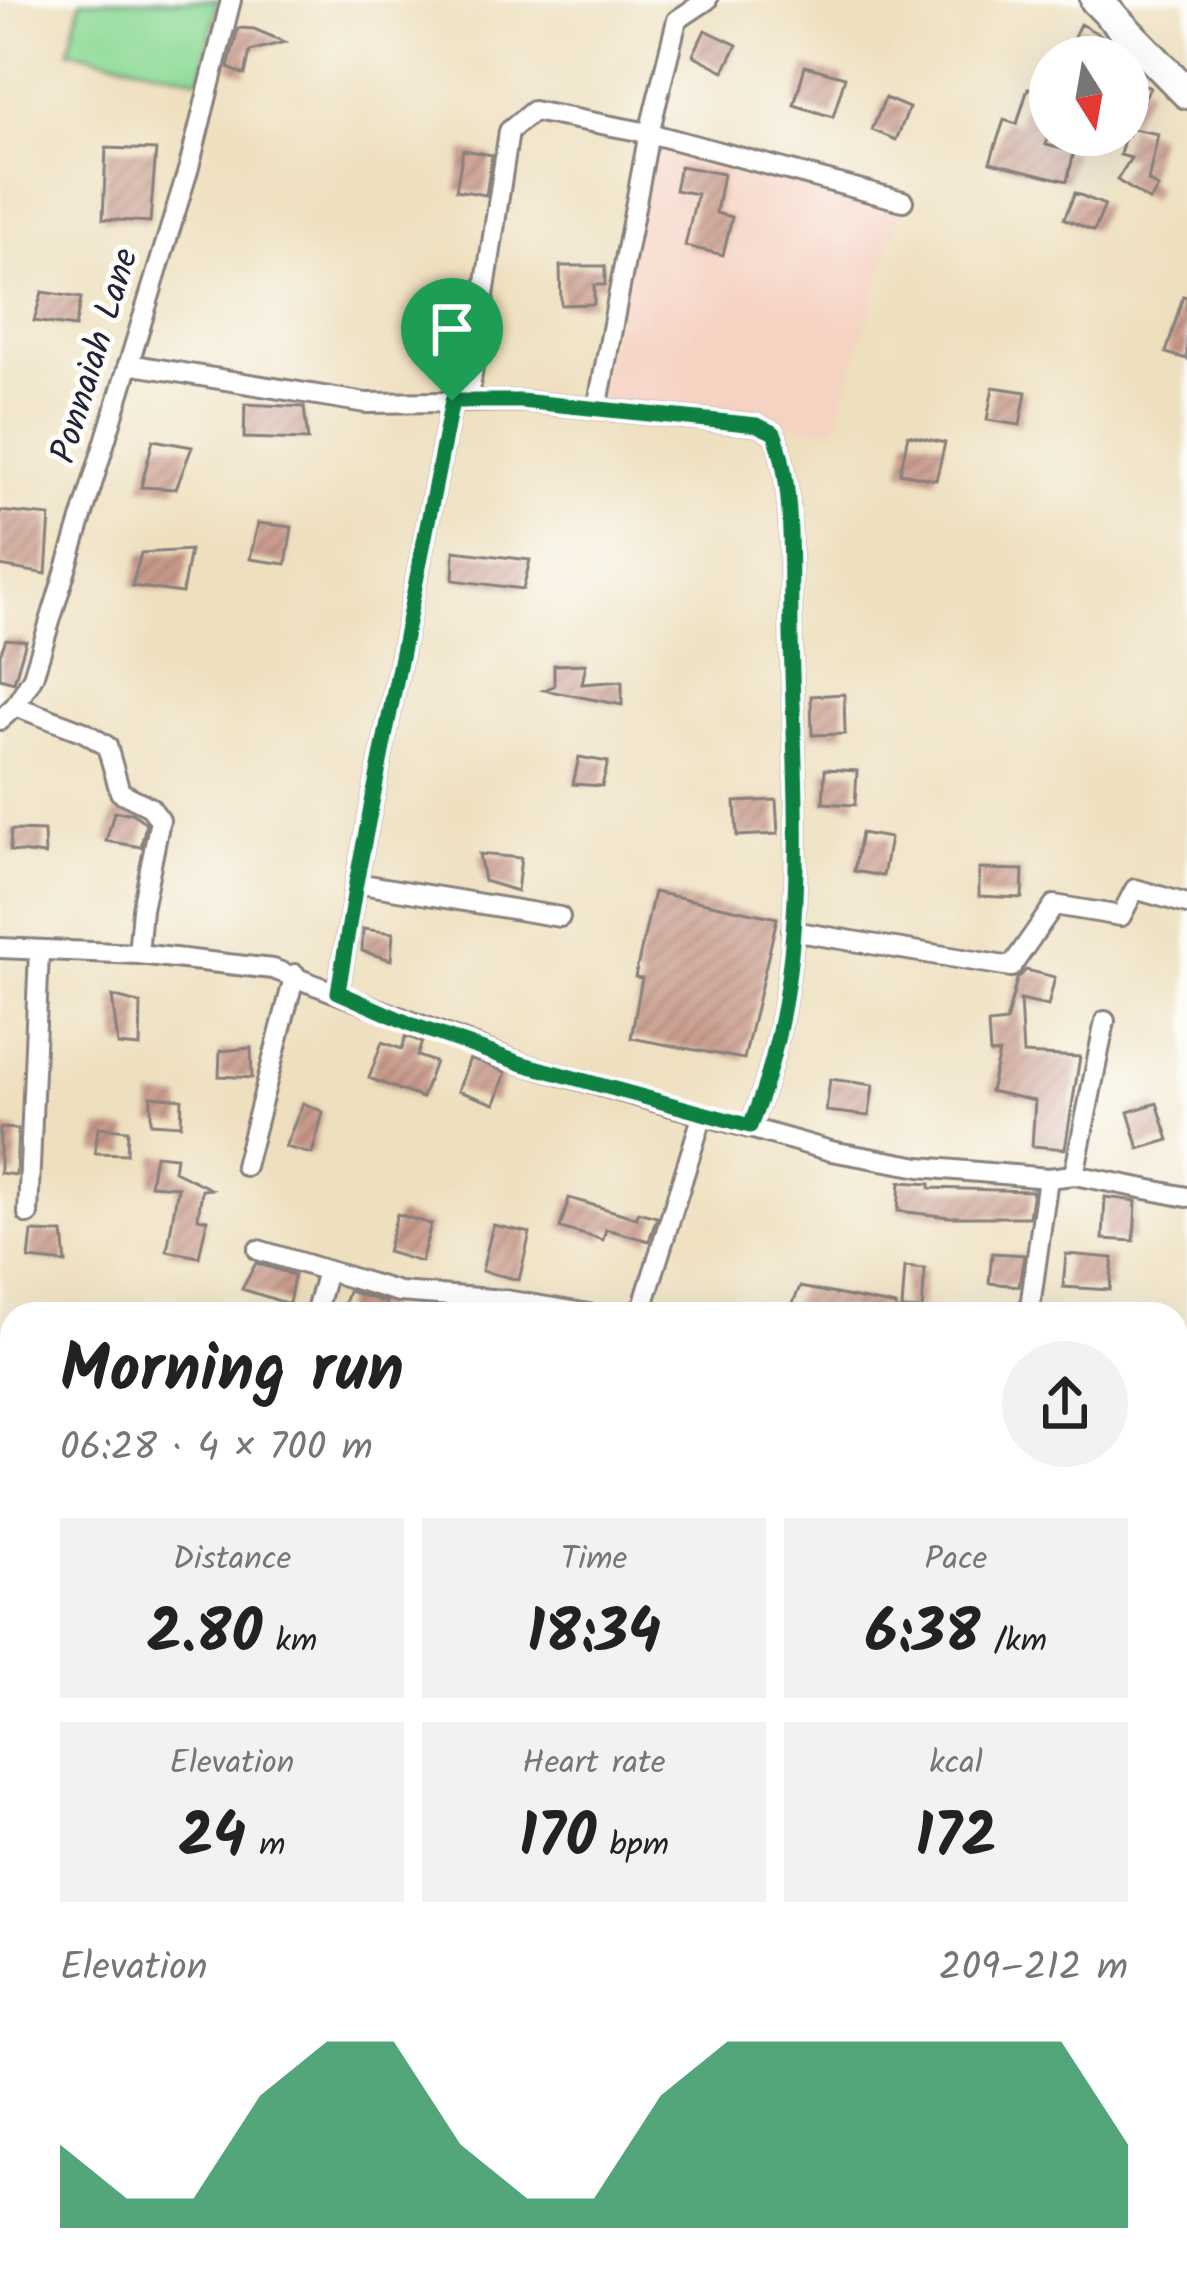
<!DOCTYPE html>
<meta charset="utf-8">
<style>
:root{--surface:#fff;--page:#f2f2f2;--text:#222;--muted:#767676;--accent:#0b8043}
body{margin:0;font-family:Kalam,sans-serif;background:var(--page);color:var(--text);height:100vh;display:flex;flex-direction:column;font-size:45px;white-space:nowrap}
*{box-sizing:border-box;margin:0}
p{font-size:39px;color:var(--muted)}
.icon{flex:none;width:66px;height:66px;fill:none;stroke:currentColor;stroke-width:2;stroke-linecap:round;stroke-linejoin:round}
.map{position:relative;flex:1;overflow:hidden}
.drawer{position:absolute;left:0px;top:1302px;width:1188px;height:972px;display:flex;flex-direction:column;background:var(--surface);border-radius:36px 36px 0 0;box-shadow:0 12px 48px #0002}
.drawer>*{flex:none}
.needle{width:78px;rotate:169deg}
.buttons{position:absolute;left:1029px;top:36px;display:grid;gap:24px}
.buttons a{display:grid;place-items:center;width:120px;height:120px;border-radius:50%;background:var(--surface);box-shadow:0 12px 48px #0002;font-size:60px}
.pin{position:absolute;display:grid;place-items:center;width:102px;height:102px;color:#fff;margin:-123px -51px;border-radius:50% 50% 50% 0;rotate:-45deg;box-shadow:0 0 12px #0007}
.pin .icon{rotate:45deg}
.round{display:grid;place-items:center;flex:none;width:126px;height:126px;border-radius:63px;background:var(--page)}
.summary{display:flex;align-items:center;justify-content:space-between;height:204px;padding:0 60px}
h1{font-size:66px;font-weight:800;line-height:90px}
.figures{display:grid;grid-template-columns:repeat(3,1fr);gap:18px;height:204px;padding:12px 60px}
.figures div{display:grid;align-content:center;border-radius:0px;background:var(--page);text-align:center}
.figures b{font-size:60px;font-weight:800}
.figures small{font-size:33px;font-weight:400}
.figures p{font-size:33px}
.chart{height:336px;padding:24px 60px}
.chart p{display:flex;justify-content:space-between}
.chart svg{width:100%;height:216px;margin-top:12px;fill:var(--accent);opacity:.7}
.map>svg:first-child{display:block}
.built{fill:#f6d2c3}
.park{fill:#8eda97;stroke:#587e69;stroke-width:3}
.building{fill:url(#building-hatch)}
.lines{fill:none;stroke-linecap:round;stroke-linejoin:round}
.minor-casing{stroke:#88807c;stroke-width:24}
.primary-casing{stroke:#88807c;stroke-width:36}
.minor{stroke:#fff;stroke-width:18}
.primary{stroke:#fff;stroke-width:30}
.route-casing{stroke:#fff;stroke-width:24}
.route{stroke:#0b8043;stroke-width:15}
.labels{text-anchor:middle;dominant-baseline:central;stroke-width:10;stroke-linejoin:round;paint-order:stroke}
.street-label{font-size:36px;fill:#22223b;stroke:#fdfcf7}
</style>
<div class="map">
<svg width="1187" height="2274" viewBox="0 0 1187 2274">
<defs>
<pattern id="building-hatch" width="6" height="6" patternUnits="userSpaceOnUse" patternTransform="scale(3)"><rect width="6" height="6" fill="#c99a8a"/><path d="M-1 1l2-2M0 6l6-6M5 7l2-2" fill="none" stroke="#a37d72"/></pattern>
</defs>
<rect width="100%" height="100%" fill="#fdfcf7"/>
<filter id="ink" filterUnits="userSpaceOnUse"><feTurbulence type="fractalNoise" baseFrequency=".00833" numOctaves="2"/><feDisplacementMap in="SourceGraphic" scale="24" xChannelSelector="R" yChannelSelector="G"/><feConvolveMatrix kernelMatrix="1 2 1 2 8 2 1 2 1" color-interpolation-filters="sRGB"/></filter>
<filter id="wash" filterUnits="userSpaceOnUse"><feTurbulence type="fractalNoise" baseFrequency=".004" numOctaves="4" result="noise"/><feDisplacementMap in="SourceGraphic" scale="48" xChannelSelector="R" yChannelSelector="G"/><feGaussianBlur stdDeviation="2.7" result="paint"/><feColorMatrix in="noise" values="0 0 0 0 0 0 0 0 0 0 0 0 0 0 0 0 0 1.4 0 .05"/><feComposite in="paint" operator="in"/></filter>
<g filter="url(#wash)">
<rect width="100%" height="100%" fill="#eedfbe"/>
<path class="built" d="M 649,133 L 903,201 L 835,429 L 597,409 Z"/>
<path class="park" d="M 81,0 L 218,0 L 201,79 L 69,50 Z"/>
<g id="blocks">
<path class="building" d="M 1080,24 L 1106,38 L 1096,57 L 1080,57 L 1067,51 Z
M 238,28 L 254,29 L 285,42 L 250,51 L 245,75 L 228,68 Z
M 705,30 L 737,45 L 724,71 L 693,55 Z
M 805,66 L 845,77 L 833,117 L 794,105 Z
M 1128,77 L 1150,88 L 1128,128 L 1158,134 L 1148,181 L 1158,188 L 1150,201 L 1117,180 L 1131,158 L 1120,155 L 1125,135 L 1128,135 Z
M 1028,88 L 1050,94 L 1050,129 L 1046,145 L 1074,152 L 1067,181 L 990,162 L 1004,120 L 1017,124 Z
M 885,98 L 909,108 L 896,140 L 872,130 Z
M 106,148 L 156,150 L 150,222 L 103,219 Z
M 463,150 L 492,155 L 486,195 L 456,190 Z
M 680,166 L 723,174 L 716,213 L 732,217 L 723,255 L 685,246 L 697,194 L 675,190 Z
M 1075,193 L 1105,205 L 1094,231 L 1064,219 Z
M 560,266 L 605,266 L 605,285 L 594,285 L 594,304 L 561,305 Z
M 42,292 L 81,298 L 75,327 L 34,321 Z
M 1183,296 L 1187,297 L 1187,359 L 1166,353 Z
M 993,387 L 1026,392 L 1020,425 L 987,420 Z
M 245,404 L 304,407 L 308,440 L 244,438 Z
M 908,435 L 945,443 L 936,480 L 900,473 Z
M 153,440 L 192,447 L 176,489 L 141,487 Z
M 0,511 L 50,516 L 46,574 L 0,566 Z
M 258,523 L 292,527 L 286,564 L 250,559 Z
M 190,550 L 182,593 L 132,586 L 141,553 Z
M 454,551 L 530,560 L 523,589 L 453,580 Z
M 6,639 L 26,641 L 14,682 L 0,678 L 0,654 Z
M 586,664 L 582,684 L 622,681 L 622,705 L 544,690 L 554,686 L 554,665 Z
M 844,694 L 845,734 L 812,735 L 811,696 Z
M 579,757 L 608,762 L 602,786 L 573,784 Z
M 825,769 L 857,771 L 855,805 L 823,803 Z
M 776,800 L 778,834 L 737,836 L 735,802 Z
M 114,812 L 132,813 L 146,823 L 141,847 L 106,841 Z
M 11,830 L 44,831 L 45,855 L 10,851 Z
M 861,833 L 890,838 L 883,876 L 854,871 Z
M 479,854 L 521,858 L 517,891 L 484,881 Z
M 979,869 L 1023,870 L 1022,898 L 979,896 Z
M 654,892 L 777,918 L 744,1059 L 631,1038 L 642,978 L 635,977 Z
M 363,929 L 393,933 L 391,960 L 362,951 Z
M 1026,970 L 1055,977 L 1048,1006 L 1020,1000 L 1023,1054 L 1080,1057 L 1065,1149 L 1032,1146 L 1035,1101 L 990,1091 L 999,1053 L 990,1054 L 988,1024 L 1006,1022 L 1017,979 Z
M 112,996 L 141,1004 L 140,1047 L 118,1045 Z
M 406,1036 L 422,1042 L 417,1056 L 435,1062 L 422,1098 L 369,1078 L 382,1042 L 402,1049 Z
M 251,1048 L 252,1078 L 219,1076 L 220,1051 Z
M 470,1058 L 506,1072 L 495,1104 L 458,1091 Z
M 830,1079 L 873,1085 L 869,1116 L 826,1111 Z
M 151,1096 L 182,1099 L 181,1125 L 151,1123 Z
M 303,1103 L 323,1112 L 312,1154 L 285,1147 Z
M 1157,1103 L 1169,1140 L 1139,1149 L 1128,1112 Z
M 98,1127 L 128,1130 L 127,1154 L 95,1153 Z
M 0,1128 L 18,1129 L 16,1175 L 0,1173 Z
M 155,1155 L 176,1157 L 174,1171 L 211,1189 L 202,1190 L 198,1218 L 207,1220 L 199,1257 L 167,1251 L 178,1187 L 150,1185 Z
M 900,1182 L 930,1184 L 930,1188 L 1033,1191 L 1029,1217 L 950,1217 L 898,1211 Z
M 1105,1197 L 1136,1201 L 1134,1241 L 1103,1239 Z
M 569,1198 L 637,1218 L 638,1212 L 657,1217 L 649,1241 L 606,1229 L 603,1240 L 560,1228 Z
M 397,1214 L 431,1224 L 421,1262 L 387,1252 Z
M 493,1225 L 530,1233 L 519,1280 L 482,1271 Z
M 32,1232 L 63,1233 L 66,1263 L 29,1259 Z
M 992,1253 L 1024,1255 L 1019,1286 L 989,1283 Z
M 1066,1254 L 1113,1258 L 1110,1290 L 1063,1287 Z
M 256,1263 L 294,1275 L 289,1304 L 242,1289 Z
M 905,1267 L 925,1269 L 922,1310 L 902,1309 Z
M 800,1287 L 896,1306 L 896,1314 L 788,1314 Z
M 348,1291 L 386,1302 L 383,1314 L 341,1314 Z"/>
</g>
</g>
<g filter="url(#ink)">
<use href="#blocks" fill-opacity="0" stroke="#88807c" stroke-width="3"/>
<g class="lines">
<defs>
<path id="minor" d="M 707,0 L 677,20 L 649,133 L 903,201
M 128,364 L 366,403 L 521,401 L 757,425 L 774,433 C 795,482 790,578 791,634 C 794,796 814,972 750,1126
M 468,401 L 509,131 L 533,111 L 649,133 L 597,409
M 15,706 L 84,732 L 107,746 L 120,792 L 150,807 L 160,820 L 142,909 L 138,954
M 0,720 L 15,706 L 33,677 L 189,167 L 231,0
M 356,883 L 560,917
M 792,931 L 1011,967 L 1054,905 L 1121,916 L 1135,889 L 1187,904
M 0,948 L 138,954 L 273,969 L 523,1064 L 831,1151 L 920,1167 L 1048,1178 L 1074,1175 L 1187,1197
M 338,992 L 356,883 L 452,401
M 245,1166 L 295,974
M 1074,1175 L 1105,1021
M 28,1214 L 39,951
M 258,1250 L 399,1292 L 505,1300 L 589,1314
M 315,1314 L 327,1271
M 635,1314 L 642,1309 L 703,1114
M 1029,1314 L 1048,1178
M 1176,1690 L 1187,1691
M 0,1720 L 12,1720
M 0,1785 L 12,1782
M 0,1948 L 12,1998
M 72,2262 L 74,2274
M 509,2274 L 513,2262
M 995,2274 L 996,2262"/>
<path id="primary" d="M 1096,0 L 1187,93"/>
</defs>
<use href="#minor" class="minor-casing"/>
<use href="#primary" class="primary-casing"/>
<use href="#minor" class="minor"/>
<use href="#primary" class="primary"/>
</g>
</g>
<g class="lines" filter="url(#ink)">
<defs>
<path id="route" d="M 452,401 L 521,401 L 757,425 L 774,433 C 795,483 790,577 791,634 C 794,796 814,972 750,1126 L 523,1064 L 413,1025 L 338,992 L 356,883 Z"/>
</defs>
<use href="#route" class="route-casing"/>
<use href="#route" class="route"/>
</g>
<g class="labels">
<g class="street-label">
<text transform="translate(96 356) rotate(-73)">Ponnaiah Lane</text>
</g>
</g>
</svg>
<div class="buttons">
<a><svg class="needle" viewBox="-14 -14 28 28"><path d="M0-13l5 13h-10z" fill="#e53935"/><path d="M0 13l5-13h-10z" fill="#767676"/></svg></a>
</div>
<div class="pin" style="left:452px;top:401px;background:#1e9e55"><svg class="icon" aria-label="arrive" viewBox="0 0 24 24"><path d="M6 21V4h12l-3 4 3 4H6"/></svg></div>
<section class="drawer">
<div class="summary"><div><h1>Morning run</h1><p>06:28 · 4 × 700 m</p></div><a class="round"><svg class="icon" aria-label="share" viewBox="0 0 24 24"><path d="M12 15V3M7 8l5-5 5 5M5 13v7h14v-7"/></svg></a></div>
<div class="figures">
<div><p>Distance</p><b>2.80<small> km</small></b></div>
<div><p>Time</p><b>18:34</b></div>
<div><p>Pace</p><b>6:38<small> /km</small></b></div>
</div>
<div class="figures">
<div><p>Elevation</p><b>24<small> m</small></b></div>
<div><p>Heart rate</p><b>170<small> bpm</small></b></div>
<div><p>kcal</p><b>172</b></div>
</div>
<div class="chart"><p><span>Elevation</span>209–212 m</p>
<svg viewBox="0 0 160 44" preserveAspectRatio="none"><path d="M0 44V27L10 38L20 38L30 17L40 6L50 6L60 27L70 38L80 38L90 17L100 6L110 6L120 6L130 6L140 6L150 6L160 27V44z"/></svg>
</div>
</section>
</div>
